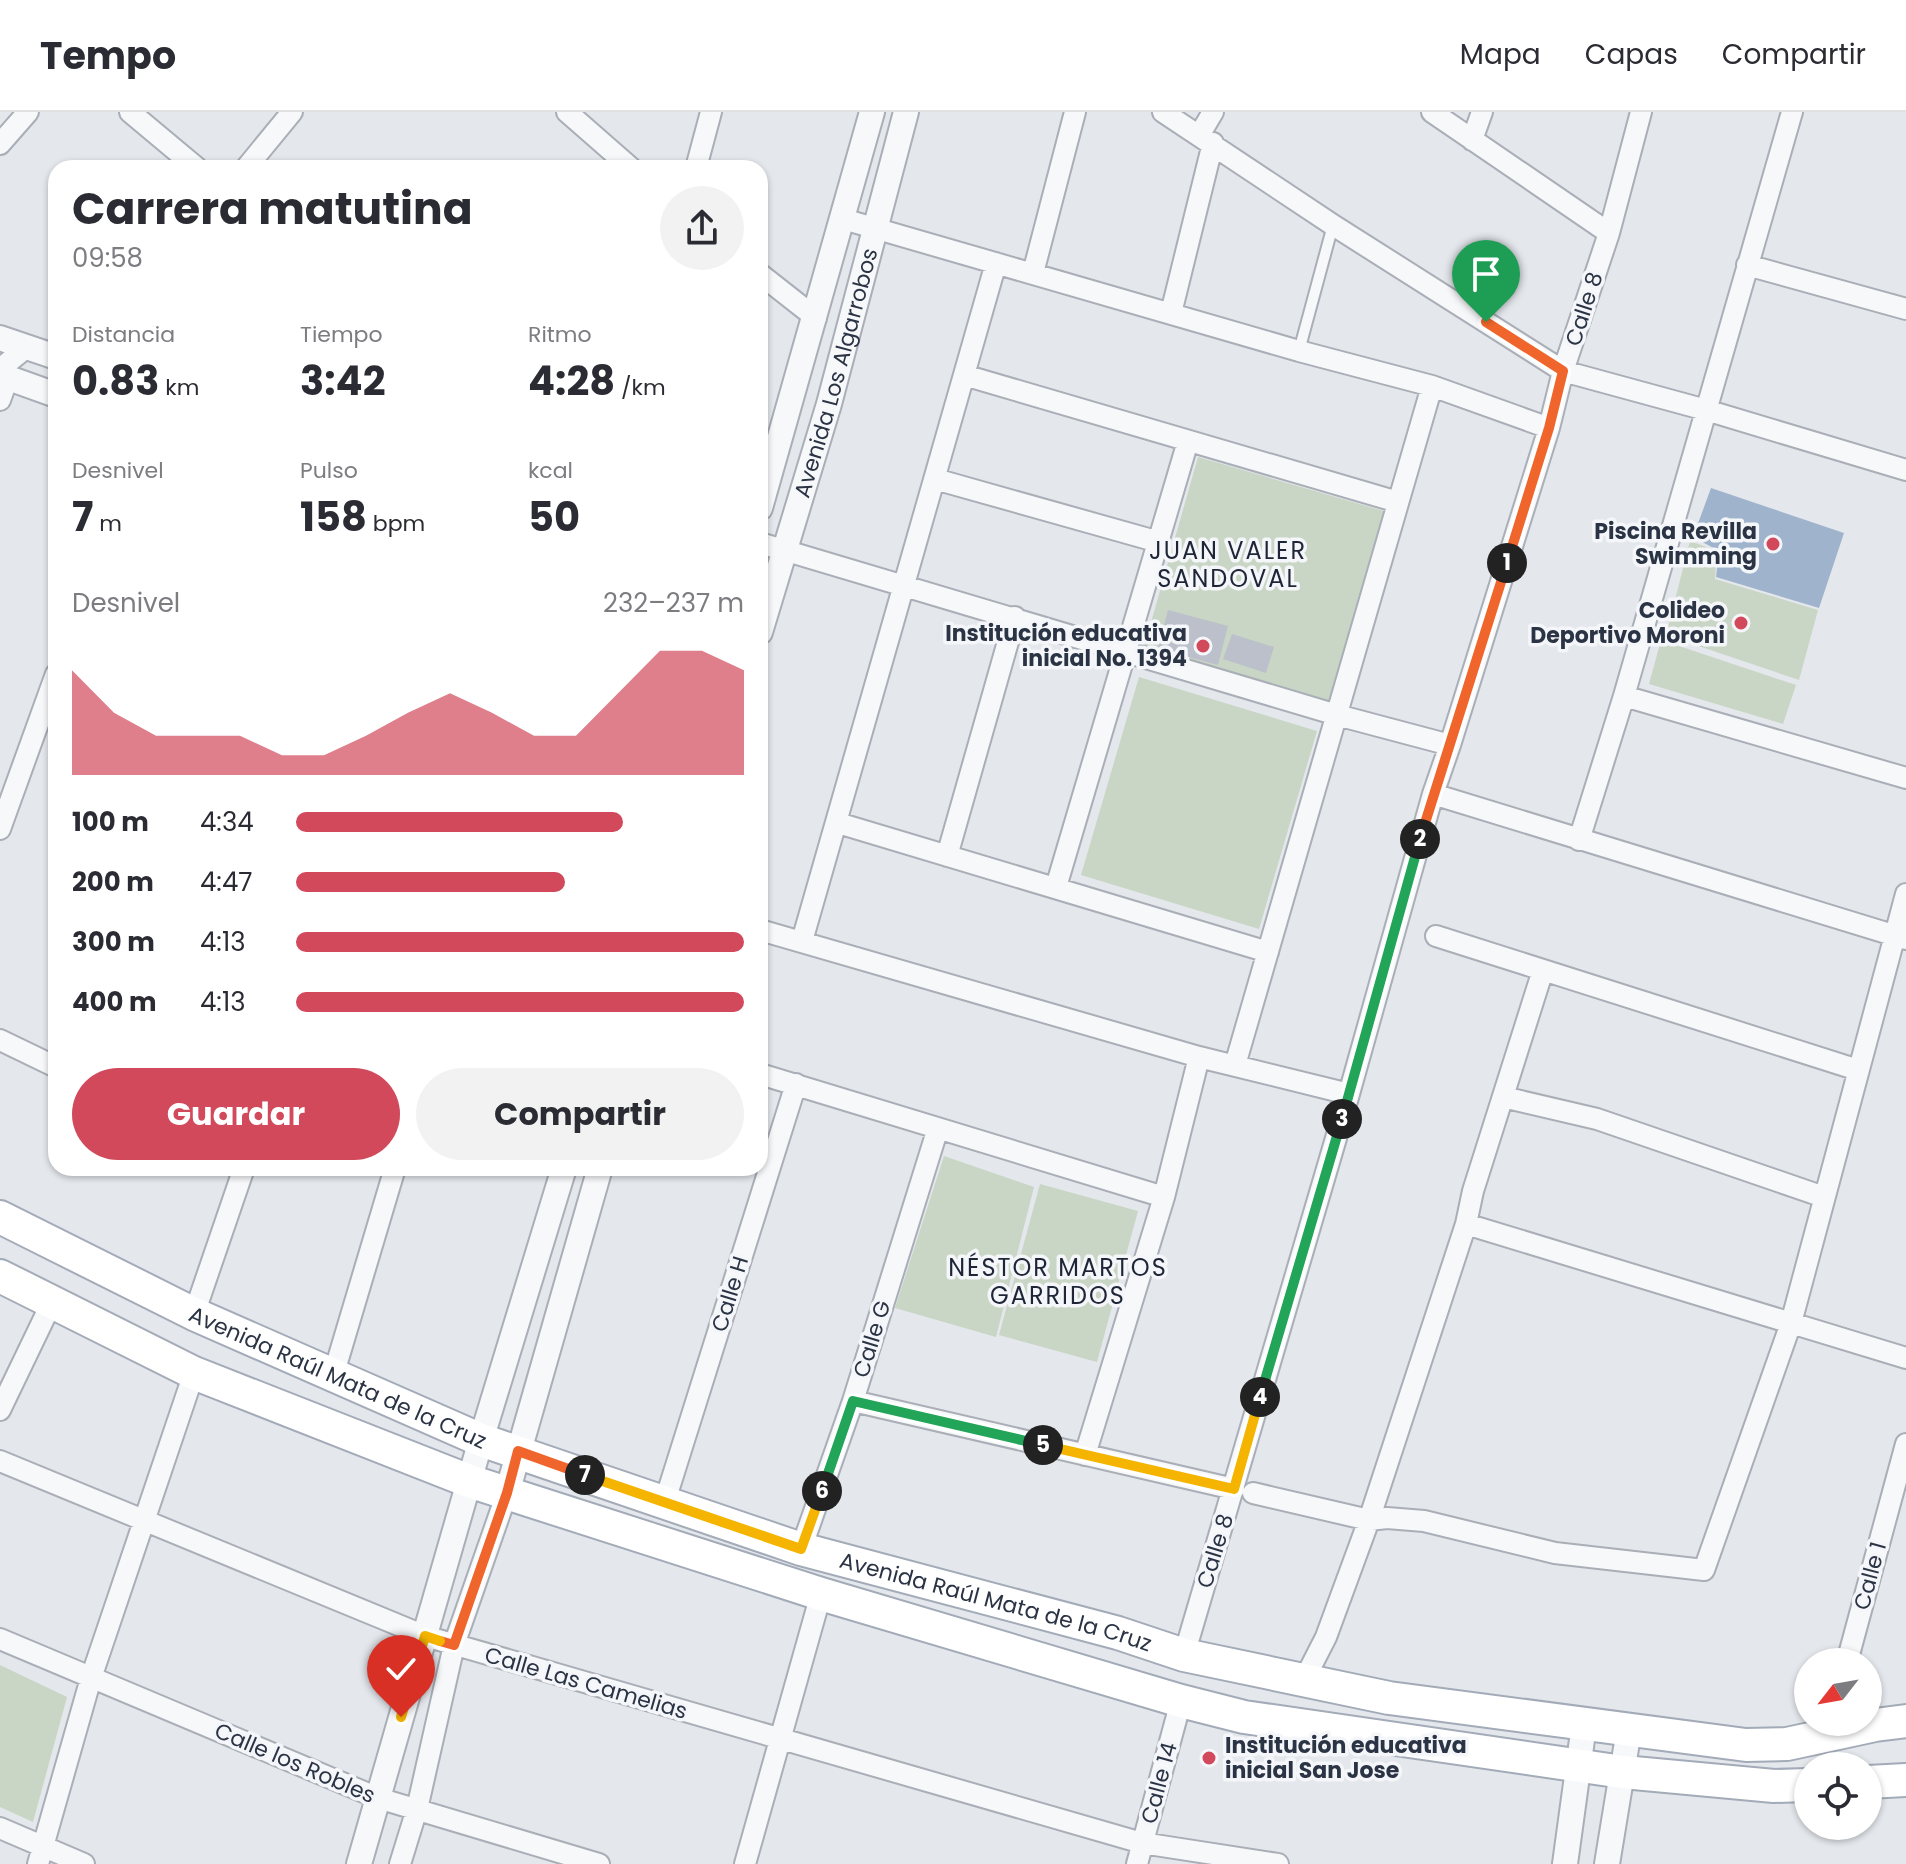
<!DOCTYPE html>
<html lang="es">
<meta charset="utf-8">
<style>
:root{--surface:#fff;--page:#f2f2f3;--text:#2b2b33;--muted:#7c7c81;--line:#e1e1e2;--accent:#d1495b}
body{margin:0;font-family:Poppins,sans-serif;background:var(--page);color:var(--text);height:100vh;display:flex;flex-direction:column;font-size:30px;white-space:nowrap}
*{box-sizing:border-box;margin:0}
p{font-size:26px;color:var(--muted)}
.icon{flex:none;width:44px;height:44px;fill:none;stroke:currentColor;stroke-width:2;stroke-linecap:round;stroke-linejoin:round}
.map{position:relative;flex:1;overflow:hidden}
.side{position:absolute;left:48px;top:48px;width:720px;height:1016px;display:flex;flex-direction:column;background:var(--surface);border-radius:24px;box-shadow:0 2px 6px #0004}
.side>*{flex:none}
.needle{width:52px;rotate:239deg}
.fabs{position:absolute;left:1794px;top:1536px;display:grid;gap:16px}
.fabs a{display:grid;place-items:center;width:88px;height:88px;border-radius:50%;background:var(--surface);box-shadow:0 2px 6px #0004;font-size:40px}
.pin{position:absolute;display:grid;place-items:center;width:68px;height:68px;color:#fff;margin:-82px -34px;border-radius:50% 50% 50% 0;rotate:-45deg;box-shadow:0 0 8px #0007}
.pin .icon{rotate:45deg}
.km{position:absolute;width:40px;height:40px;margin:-20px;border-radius:50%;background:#222;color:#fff;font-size:22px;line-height:40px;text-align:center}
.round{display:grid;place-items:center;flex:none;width:84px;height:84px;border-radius:42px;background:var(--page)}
.headline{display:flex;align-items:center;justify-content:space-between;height:136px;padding:0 24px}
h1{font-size:44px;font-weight:700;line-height:60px}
.figures{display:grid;grid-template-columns:repeat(3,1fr);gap:12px;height:136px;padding:8px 24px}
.figures div{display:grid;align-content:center}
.figures b{font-size:40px;font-weight:700}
.figures small{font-size:22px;font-weight:400}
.figures p{font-size:22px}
.chart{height:224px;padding:16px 24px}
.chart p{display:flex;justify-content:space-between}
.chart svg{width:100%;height:144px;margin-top:8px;fill:var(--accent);opacity:.7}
.primary-button{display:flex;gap:16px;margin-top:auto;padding:16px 24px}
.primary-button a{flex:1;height:92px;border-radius:48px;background:var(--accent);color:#fff;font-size:32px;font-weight:700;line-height:92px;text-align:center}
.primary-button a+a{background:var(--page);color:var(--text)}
ul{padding:0 24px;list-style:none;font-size:26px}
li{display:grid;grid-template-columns:128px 96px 1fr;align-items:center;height:60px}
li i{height:20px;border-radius:10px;background:var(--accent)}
header{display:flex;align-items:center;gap:48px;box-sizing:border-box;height:112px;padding:0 40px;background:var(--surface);border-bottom:2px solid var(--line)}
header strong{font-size:38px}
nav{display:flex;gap:44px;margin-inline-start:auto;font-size:28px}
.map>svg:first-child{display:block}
.green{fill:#c9d6c5}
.water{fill:#9fb4cc}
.building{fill:#bbc0ca}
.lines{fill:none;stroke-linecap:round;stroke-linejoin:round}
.service-casing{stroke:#a9aeb7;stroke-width:14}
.minor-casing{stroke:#a9aeb7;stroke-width:24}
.tertiary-casing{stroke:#a9aeb7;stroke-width:28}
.primary-casing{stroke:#a3abb8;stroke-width:36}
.service{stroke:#f7f8fa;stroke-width:10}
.minor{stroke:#f7f8fa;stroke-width:20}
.tertiary{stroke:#f7f8fa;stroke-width:24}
.primary{stroke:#fff;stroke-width:32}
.split-1-casing{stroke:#fff;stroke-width:16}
.split-2-casing{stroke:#fff;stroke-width:16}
.split-3-casing{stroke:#fff;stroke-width:16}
.split-4-casing{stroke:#fff;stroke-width:16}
.split-5-casing{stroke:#fff;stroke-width:16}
.split-6-casing{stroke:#fff;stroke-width:16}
.split-7-casing{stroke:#fff;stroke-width:16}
.split-8-casing{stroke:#fff;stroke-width:16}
.split-9-casing{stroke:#fff;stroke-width:16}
.split-1{stroke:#f0652b;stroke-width:10}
.split-2{stroke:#f0652b;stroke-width:10}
.split-3{stroke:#22a559;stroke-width:10}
.split-4{stroke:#22a559;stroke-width:10}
.split-5{stroke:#f5b400;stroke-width:10}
.split-6{stroke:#22a559;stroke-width:10}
.split-7{stroke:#f5b400;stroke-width:10}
.split-8{stroke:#f0652b;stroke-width:10}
.split-9{stroke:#f5b400;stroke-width:10}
.poi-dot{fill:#d1495b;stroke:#f4f6f9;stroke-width:3}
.labels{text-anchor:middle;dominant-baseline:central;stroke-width:7;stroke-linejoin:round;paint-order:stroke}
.street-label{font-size:22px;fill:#2b3445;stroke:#f4f6f9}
.poi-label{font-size:22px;font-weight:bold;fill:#2b3445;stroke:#f4f6f9;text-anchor:end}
.neighbourhood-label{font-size:24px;letter-spacing:2px;fill:#1d2536;stroke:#f4f6f9}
</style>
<header>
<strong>Tempo</strong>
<nav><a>Mapa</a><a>Capas</a><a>Compartir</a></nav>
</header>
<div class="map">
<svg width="1906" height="1752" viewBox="0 0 1906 1752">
<rect width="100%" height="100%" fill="#e4e7ec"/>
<path class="green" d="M 1198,345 L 1384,399 L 1328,591 L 1144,535 Z
M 1690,429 L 1717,439 L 1715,467 L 1818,498 L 1799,568 L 1666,523 Z
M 1661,528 L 1796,573 L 1783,612 L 1649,572 Z
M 1139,565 L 1317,619 L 1259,817 L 1081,763 Z
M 944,1044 L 1034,1075 L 996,1225 L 895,1196 Z
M 1040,1072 L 1138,1099 L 1097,1250 L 999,1223 Z
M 0,1553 L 67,1585 L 33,1710 L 0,1695 Z"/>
<path class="water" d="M 1711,376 L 1844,421 L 1819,496 L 1716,465 L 1719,439 L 1693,425 Z"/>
<path class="building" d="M 1168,498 L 1228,514 L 1218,553 L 1158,537 Z
M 1232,522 L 1274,535 L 1266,561 L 1223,547 Z"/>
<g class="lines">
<defs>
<path id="service" d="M 1299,239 L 1333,113"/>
<path id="minor" d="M 130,0 L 197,56
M 567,0 L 631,56
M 1163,0 L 1333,113 L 1563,259 L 1706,298 L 1906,358
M 1432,0 L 1609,121
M 1200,22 L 1213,0
M 1472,28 L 1482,0
M 0,32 L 28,0
M 246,56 L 292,0
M 696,56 L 711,0
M 843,107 L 1299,239 L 1432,274 L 1549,316
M 1747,153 L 1906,197
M 1033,161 L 1075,0
M 760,162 L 816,206
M 1171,201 L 1213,31
M 0,257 L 22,239 L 18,233
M 964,263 L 1398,390
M 0,288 L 8,266
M 935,367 L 1159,430
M 760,431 L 1337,603 L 1450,633
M 1624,584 L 1906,666
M 1433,682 L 1906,827
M 838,711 L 1268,840
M 0,717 L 56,562
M 1579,728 L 1624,584 L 1792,0
M 947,744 L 1015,505
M 1056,775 L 1188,329
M 760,818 L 1199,945 L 1349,982
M 1436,824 L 1858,958
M 802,829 L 996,151
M 0,928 L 56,955
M 1235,953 L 1432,274
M 760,962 L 1164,1085
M 1503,985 L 1597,1007 L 1824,1085
M 1466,1112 L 1906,1246
M 194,1202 L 244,1056
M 333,1264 L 395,1056
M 853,1289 L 1234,1377
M 0,1298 L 51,1192
M 1085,1343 L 1164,1085 L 1199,945
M 0,1349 L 425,1524 L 1142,1731 L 1278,1752
M 1253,1381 L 1369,1408 L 1387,1406 L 1424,1409 L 1555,1441 L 1704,1458 L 1791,1211 L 1906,782
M 664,1392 L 796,972
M 801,1437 L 853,1289 L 938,1016
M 0,1527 L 378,1686 L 599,1752
M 1184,1543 L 1349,982 L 1433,682 L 1450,633 L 1549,316 L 1563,259 L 1609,121 L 1641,0
M 1847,1550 L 1906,1332
M 1304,1568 L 1326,1525 L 1369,1408 L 1466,1112 L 1473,1079 L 1543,858
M 0,1716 L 84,1752
M 38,1752 L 91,1566 L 194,1261
M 400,1752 L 417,1697 L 454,1533 L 507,1381
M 745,1752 L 821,1482
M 1137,1752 L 1181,1589"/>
<g id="tertiary">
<path d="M 0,226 L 56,245"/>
<path d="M 0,263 L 56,283"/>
<path d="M 760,396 L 872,0"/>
<path id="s1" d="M 760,520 L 829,292 L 906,0"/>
<path d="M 507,1381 L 600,1056"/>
<path d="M 359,1752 L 481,1328 L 564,1056"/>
<path d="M 1565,1752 L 1584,1613"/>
<path d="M 1607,1752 L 1629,1618"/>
</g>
<g id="primary">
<path id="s2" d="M 0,1105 L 194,1202 L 481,1328 L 801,1437 L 1118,1521 L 1184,1543 L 1389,1586 L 1746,1633 L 1787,1632 L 1875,1613 L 1906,1609"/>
<path d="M 0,1164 L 194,1261 L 469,1369 L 821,1482 L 1181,1589 L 1244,1605 L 1623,1660 L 1774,1674 L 1808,1673"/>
<path d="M 1868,1670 L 1906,1668"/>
</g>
</defs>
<use href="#service" class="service-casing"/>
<use href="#minor" class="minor-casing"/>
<use href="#tertiary" class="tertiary-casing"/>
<use href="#primary" class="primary-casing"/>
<use href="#service" class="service"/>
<use href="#minor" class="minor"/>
<use href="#tertiary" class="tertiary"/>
<use href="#primary" class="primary"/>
</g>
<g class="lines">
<defs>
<path id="split-1" d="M 1486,210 L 1563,259 L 1549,316 L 1507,451"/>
<path id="split-2" d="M 1420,727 L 1507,451"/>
<path id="split-3" d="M 1342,1007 L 1420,727"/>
<path id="split-4" d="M 1260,1285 L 1342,1007"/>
<path id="split-5" d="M 1043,1333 L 1234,1377 L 1260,1285"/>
<path id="split-6" d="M 822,1379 L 853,1289 L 1043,1333"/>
<path id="split-7" d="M 585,1363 L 801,1437 L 822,1379"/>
<path id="split-8" d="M 440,1529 L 454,1533 L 507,1381 L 518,1339 L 585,1363"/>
<path id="split-9" d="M 401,1605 L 425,1524 L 440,1529"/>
</defs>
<use href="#split-1" class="split-1-casing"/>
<use href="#split-2" class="split-2-casing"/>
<use href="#split-3" class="split-3-casing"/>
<use href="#split-4" class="split-4-casing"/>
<use href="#split-5" class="split-5-casing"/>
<use href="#split-6" class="split-6-casing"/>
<use href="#split-7" class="split-7-casing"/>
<use href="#split-8" class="split-8-casing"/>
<use href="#split-9" class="split-9-casing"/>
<use href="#split-1" class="split-1"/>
<use href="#split-2" class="split-2"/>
<use href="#split-3" class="split-3"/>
<use href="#split-4" class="split-4"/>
<use href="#split-5" class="split-5"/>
<use href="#split-6" class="split-6"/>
<use href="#split-7" class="split-7"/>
<use href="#split-8" class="split-8"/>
<use href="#split-9" class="split-9"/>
</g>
<g class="poi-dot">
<circle cx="1773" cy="432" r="8"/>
<circle cx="1741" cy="511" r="8"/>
<circle cx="1203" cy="534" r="8"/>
<circle cx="1209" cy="1646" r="8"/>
</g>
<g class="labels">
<g class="street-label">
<text transform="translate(1584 197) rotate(-72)">Calle 8</text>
<text stroke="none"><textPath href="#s1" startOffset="270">Avenida Los Algarrobos</textPath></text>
<text transform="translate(730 1182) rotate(-73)">Calle H</text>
<text transform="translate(872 1227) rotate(-73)">Calle G</text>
<text stroke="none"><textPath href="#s2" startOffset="374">Avenida Raúl Mata de la Cruz</textPath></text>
<text transform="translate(1215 1439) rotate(-73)">Calle 8</text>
<text transform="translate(1870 1464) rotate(-75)">Calle 1</text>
<text stroke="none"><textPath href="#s2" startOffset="1070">Avenida Raúl Mata de la Cruz</textPath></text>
<text transform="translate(586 1571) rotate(16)">Calle Las Camelias</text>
<text transform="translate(295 1651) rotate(23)">Calle los Robles</text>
<text transform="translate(1159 1671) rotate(-75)">Calle 14</text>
</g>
<g class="poi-label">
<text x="1757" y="419">Piscina Revilla<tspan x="1757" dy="25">Swimming</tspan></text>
<text x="1725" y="498">Colideo<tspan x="1725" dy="25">Deportivo Moroni</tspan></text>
<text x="1187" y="521">Institución educativa<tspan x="1187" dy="25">inicial No. 1394</tspan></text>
<text x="1225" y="1633" text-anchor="start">Institución educativa<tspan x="1225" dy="25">inicial San Jose</tspan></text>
</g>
<g class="neighbourhood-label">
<text x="1228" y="438">JUAN VALER<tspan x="1228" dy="28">SANDOVAL</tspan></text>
<text x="1058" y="1155">NÉSTOR MARTOS<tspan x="1058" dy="28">GARRIDOS</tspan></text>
</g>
</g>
</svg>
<div class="fabs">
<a><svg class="needle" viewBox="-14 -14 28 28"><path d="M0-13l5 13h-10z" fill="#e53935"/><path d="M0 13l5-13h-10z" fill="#7c7c81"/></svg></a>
<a><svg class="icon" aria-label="locate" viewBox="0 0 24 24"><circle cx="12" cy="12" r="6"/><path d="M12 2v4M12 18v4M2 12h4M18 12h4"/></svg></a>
</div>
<div class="pin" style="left:1486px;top:210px;background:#1e9e55"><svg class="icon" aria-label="arrive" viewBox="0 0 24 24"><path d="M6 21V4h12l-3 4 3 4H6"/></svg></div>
<div class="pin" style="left:401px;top:1605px;background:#d93025"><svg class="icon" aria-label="check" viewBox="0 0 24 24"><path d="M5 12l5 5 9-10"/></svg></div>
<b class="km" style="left:1507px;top:451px">1</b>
<b class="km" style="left:1420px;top:727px">2</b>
<b class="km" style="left:1342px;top:1007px">3</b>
<b class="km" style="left:1260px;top:1285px">4</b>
<b class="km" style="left:1043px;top:1333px">5</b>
<b class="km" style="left:822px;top:1379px">6</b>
<b class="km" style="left:585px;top:1363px">7</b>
<section class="side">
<div class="headline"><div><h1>Carrera matutina</h1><p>09:58</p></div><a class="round"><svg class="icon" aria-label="share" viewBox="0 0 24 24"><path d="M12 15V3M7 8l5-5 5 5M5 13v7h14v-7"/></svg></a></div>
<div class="figures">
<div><p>Distancia</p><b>0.83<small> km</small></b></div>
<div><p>Tiempo</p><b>3:42</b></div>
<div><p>Ritmo</p><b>4:28<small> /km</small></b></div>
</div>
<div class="figures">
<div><p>Desnivel</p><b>7<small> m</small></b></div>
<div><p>Pulso</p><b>158<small> bpm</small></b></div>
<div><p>kcal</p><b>50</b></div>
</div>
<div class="chart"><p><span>Desnivel</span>232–237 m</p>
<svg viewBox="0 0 160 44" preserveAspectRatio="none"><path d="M0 44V12L10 25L20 32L30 32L40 32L50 38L60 38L70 32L80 25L90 19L100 25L110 32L120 32L130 19L140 6L150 6L160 12V44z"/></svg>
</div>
<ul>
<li><b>100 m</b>4:34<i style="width:73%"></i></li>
<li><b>200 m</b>4:47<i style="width:60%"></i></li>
<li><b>300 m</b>4:13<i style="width:100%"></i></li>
<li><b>400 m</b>4:13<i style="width:100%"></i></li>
</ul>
<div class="primary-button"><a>Guardar</a><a>Compartir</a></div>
</section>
</div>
